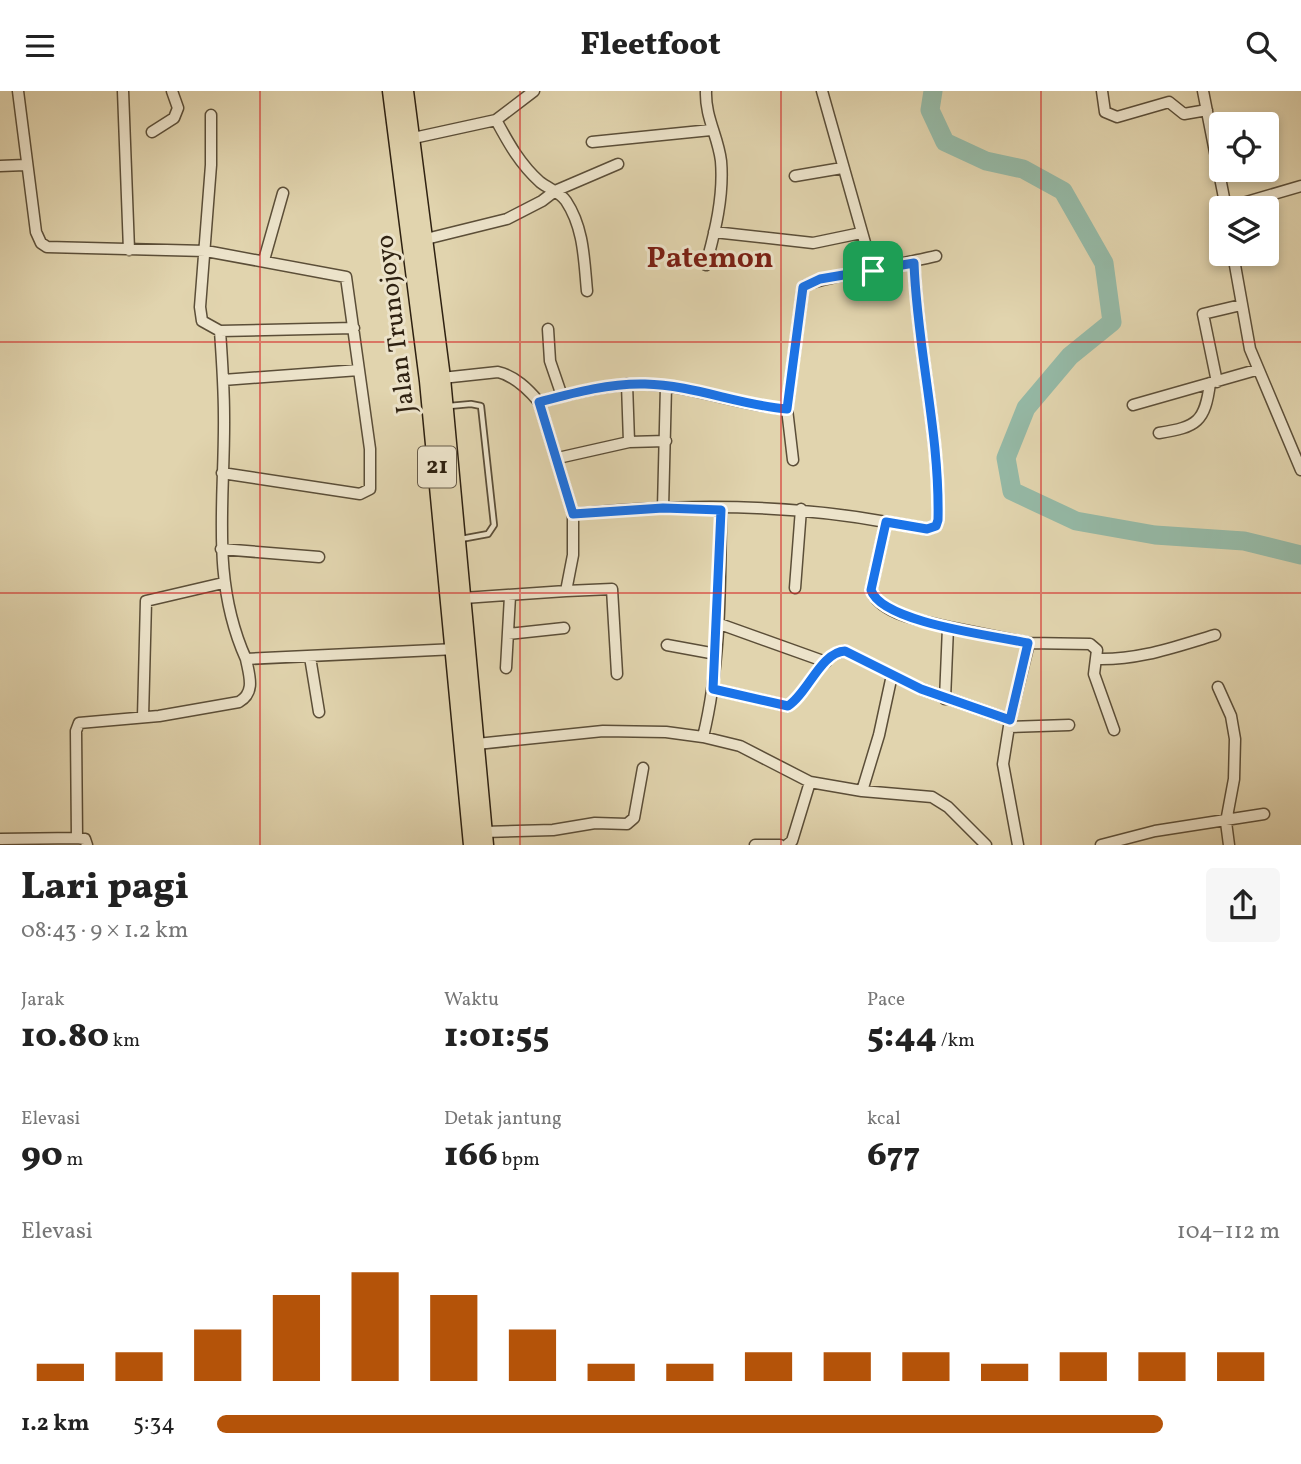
<!DOCTYPE html>
<html lang="id">
<meta charset="utf-8">
<style>
:root{--surface:#fff;--page:#f6f6f6;--text:#222;--muted:#767676;--accent:#b45309}
body{margin:0;font-family:Vollkorn,serif;background:var(--page);color:var(--text);height:100vh;display:flex;flex-direction:column;font-size:26px;white-space:nowrap}
*{box-sizing:border-box;margin:0}
p{font-size:23px;color:var(--muted)}
.icon{flex:none;width:38px;height:38px;fill:none;stroke:currentColor;stroke-width:2;stroke-linecap:round;stroke-linejoin:round}
.map{position:relative;height:754px;overflow:hidden}
.panel{display:flex;flex-direction:column;background:var(--surface);flex:1}
.panel>*{flex:none}
.buttons{position:absolute;left:1209px;top:21px;display:grid;gap:14px}
.buttons a{display:grid;place-items:center;width:70px;height:70px;border-radius:7px;background:var(--surface);box-shadow:0 4px 10px #0003;font-size:35px}
.pin{position:absolute;display:grid;place-items:center;width:60px;height:60px;color:#fff;margin:-30px;border-radius:14px;box-shadow:0 4px 10px #0006}
.round{display:grid;place-items:center;flex:none;width:74px;height:74px;border-radius:7px;background:var(--page)}
.summary{display:flex;align-items:center;justify-content:space-between;height:119px;padding:0 21px}
h1{font-size:38px;font-weight:800;line-height:52px}
.stats{display:grid;grid-template-columns:repeat(3,1fr);gap:10px;height:119px;padding:7px 21px}
.stats div{display:grid;align-content:center}
.stats b{font-size:35px;font-weight:800}
.stats small{font-size:19px;font-weight:400}
.stats p{font-size:19px}
.chart{height:196px;padding:14px 21px}
.chart p{display:flex;justify-content:space-between}
.chart svg{width:100%;height:126px;margin-top:7px;stroke:var(--accent);stroke-width:6}
ul{padding:0 21px;list-style:none;font-size:23px}
li{display:grid;grid-template-columns:112px 84px 1fr;align-items:center;height:52px}
li i{height:18px;border-radius:9px;background:var(--accent)}
header{display:flex;justify-content:space-between;align-items:center;height:91px;padding:0 21px;background:var(--surface);font-size:32px;font-weight:800}
.map>svg:first-child{display:block}
.lines{fill:none;stroke-linecap:round;stroke-linejoin:round}
.river{stroke:#95b9a6;stroke-width:19}
.service-casing{stroke:#5b4e38;stroke-width:8}
.minor-casing{stroke:#5b4e38;stroke-width:13}
.trunk-casing{stroke:#2e2111;stroke-width:19}
.service{stroke:#ece3ca;stroke-width:4.5}
.minor{stroke:#ece3ca;stroke-width:10}
.trunk{stroke:#e1d4ae;stroke-width:16}
.route-casing{stroke:#fff;stroke-width:14}
.route{stroke:#1a73e8;stroke-width:9}
.grid{fill:none;stroke:#d62828;stroke-width:2;stroke-opacity:0.55}
.labels{text-anchor:middle;dominant-baseline:central;stroke-width:6;stroke-linejoin:round;paint-order:stroke}
.shield{fill:#ece3ca;stroke:#675b48;stroke-width:2}
.shield-label{font-size:24px;font-weight:bold;fill:#2e2111}
.street-label{font-size:26px;fill:#2e2111;stroke:#ece3ca}
.quarter-label{font-size:30px;font-weight:bold;fill:#7a1f14;stroke:#ece3ca}
</style>
<header><svg class="icon" aria-label="menu" viewBox="0 0 24 24"><path d="M4 6h16M4 12h16M4 18h16"/></svg>Fleetfoot<svg class="icon" aria-label="search" viewBox="0 0 24 24"><circle cx="10" cy="10" r="6"/><path d="M15 15l6 6"/></svg></header>
<div class="map">
<svg width="1301" height="754" viewBox="0 0 1301 754">
<rect width="100%" height="100%" fill="#e1d4ae"/>
<filter id="stains"><feTurbulence type="fractalNoise" baseFrequency=".00286" numOctaves="4"/><feColorMatrix values="0 0 0 0 .2 0 0 0 0 .09 0 0 0 0 .02 0 0 0 .5 -.17"/></filter>
<radialGradient id="worn" r=".72"><stop offset=".6" stop-color="#630" stop-opacity="0"/><stop offset="1" stop-color="#630" stop-opacity=".3"/></radialGradient>
<g class="lines">
<path class="river" d="M 933,0 L 930,19 L 945,51 L 986,70 L 1023,78 L 1063,100 L 1104,172 L 1112,231 L 1070,265 L 1026,317 L 1006,367 L 1012,400 L 1076,430 L 1155,444 L 1244,450 L 1301,464"/>
<defs>
<path id="service" d="M 449,315 L 471,313 L 481,315 L 494,434 L 488,443 L 461,448"/>
<path id="minor" d="M 18,0 L 36,141 L 41,152 L 47,156 L 206,160 L 346,186 L 370,358 L 370,398 L 360,403 L 222,382
M 123,0 L 129,159
M 822,0 L 873,180
M 1102,0 L 1105,21 L 1117,26 L 1169,11 L 1184,23 L 1207,19
M 1203,0 L 1226,117
M 211,24 L 211,74 L 200,216 L 202,230 L 220,240 L 354,237
M 496,29 C 509,53 520,73 540,91 C 549,98 560,101 566,110 C 584,137 584,169 587,200
M 152,41 L 174,27 L 178,17 L 172,0
M 409,48 L 496,29 L 534,0
M 592,51 L 711,39
M 0,75 L 25,74
M 795,85 L 842,77
M 1226,117 L 1301,95
M 714,141 L 813,152 L 861,142
M 422,149 L 507,128 L 542,110 L 555,100 L 618,73
M 1233,163 L 1250,258 L 1301,379
M 264,169 L 283,102
M 914,171 C 917,258 940,342 938,429 L 936,435 L 927,438 L 886,431 L 871,499 C 880,524 925,530 948,536
M 706,174 C 715,141 724,105 721,70 C 718,45 705,26 706,0
M 548,238 L 550,270 L 562,305
M 220,240 C 222,268 224,297 224,325 C 225,410 210,488 246,568 L 456,558
M 442,287 L 498,281 C 515,285 528,298 539,311 L 573,423 L 573,464 L 566,500 L 464,507
M 223,289 L 359,279
M 1217,291 L 1203,223 L 1241,214
M 627,293 L 629,351
M 539,311 C 580,300 623,289 666,295 C 707,300 745,315 787,318
M 1133,314 L 1256,279
M 1159,342 C 1197,336 1205,331 1210,292
M 558,367 L 629,351 L 666,350
M 793,369 L 787,318 L 803,196 C 811,188 914,171 936,165
M 663,417 L 666,295
M 573,423 C 676,413 784,412 886,431
M 221,458 L 319,466
M 795,497 L 801,418
M 566,500 L 612,498 L 617,583
M 717,532 L 826,571
M 508,543 L 564,537
M 667,554 L 716,563
M 310,566 L 319,621
M 1097,568 C 1140,569 1174,556 1215,544
M 506,577 L 510,505
M 1218,596 L 1231,625 L 1235,648 L 1234,688 L 1226,731 L 1229,754
M 713,598 L 788,615 C 808,602 820,562 845,560 L 921,598 L 1010,629 L 1003,673 L 1018,754
M 945,608 L 948,536 L 1029,552 L 1090,553 L 1097,559 L 1094,583 L 1114,639
M 143,626 L 146,510 L 223,492
M 1010,629 L 1029,552
M 1009,636 L 1069,634
M 703,646 C 721,573 720,494 721,419
M 477,653 L 603,640 L 666,641 L 703,646 L 740,655 L 810,691 L 862,700 L 932,706 L 948,716 L 986,754
M 862,700 L 879,644 L 892,584
M 484,741 L 553,739 L 595,732 L 627,733 L 634,727 L 643,677
M 77,747 L 85,748 L 87,754
M 0,748 L 77,747 L 76,640 L 79,632 L 159,625 L 239,611 C 256,601 249,584 246,568
M 755,754 L 780,754
M 787,754 L 792,750 L 810,691
M 1101,754 L 1155,740 L 1264,723"/>
<path id="trunk" d="M 391,0 L 428,290 L 472,754
M 405,0 L 442,287 L 485,754"/>
</defs>
<use href="#service" class="service-casing"/>
<use href="#minor" class="minor-casing"/>
<use href="#trunk" class="trunk-casing"/>
<use href="#service" class="service"/>
<use href="#minor" class="minor"/>
<use href="#trunk" class="trunk"/>
</g>
<g class="lines">
<defs>
<path id="route" d="M 914,172 C 917,258 940,342 938,429 L 936,435 L 927,438 L 886,431 L 871,499 C 882,532 996,545 1028,552 L 1010,629 L 921,598 L 845,560 C 821,561 808,602 788,615 L 713,598 L 721,419 L 663,417 L 573,423 L 539,311 C 573,302 609,292 645,293 C 693,294 739,314 787,318 L 803,196 L 820,188 Z"/>
</defs>
<use href="#route" class="route-casing"/>
<use href="#route" class="route"/>
</g>
<path class="grid" d="M 260,0 L 260,754M 520,0 L 520,754M 781,0 L 781,754M 1041,0 L 1041,754M 0,251 L 1301,251M 0,502 L 1301,502"/>
<g class="labels">
<rect class="shield" x="418" y="355.5" width="38" height="41" rx="5"/>
<g class="shield-label">
<text x="437" y="376">21</text>
</g>
<g class="street-label">
<text transform="translate(396 233) rotate(-97)">Jalan Trunojoyo</text>
</g>
<g class="quarter-label">
<text x="710" y="168">Patemon</text>
</g>
</g>
<rect width="100%" height="100%" filter="url(#stains)"/>
<rect width="100%" height="100%" fill="url(#worn)"/>
</svg>
<div class="buttons">
<a><svg class="icon" aria-label="locate" viewBox="0 0 24 24"><circle cx="12" cy="12" r="6"/><path d="M12 2v4M12 18v4M2 12h4M18 12h4"/></svg></a>
<a><svg class="icon" aria-label="layers" viewBox="0 0 24 24"><path d="M12 4l9 5-9 5-9-5zM3 14l9 5 9-5"/></svg></a>
</div>
<div class="pin" style="left:873px;top:180px;background:#1e9e55"><svg class="icon" aria-label="arrive" viewBox="0 0 24 24"><path d="M6 21V4h12l-3 4 3 4H6"/></svg></div>
</div>
<section class="panel">
<div class="summary"><div><h1>Lari pagi</h1><p>08:43 · 9 × 1.2 km</p></div><a class="round"><svg class="icon" aria-label="share" viewBox="0 0 24 24"><path d="M12 15V3M7 8l5-5 5 5M5 13v7h14v-7"/></svg></a></div>
<div class="stats">
<div><p>Jarak</p><b>10.80<small> km</small></b></div>
<div><p>Waktu</p><b>1:01:55</b></div>
<div><p>Pace</p><b>5:44<small> /km</small></b></div>
</div>
<div class="stats">
<div><p>Elevasi</p><b>90<small> m</small></b></div>
<div><p>Detak jantung</p><b>166<small> bpm</small></b></div>
<div><p>kcal</p><b>677</b></div>
</div>
<div class="chart"><p><span>Elevasi</span>104–112 m</p>
<svg viewBox="0 0 160 44" preserveAspectRatio="none"><path d="M5 44V38M15 44V34M25 44V26M35 44V14M45 44V6M55 44V14M65 44V26M75 44V38M85 44V38M95 44V34M105 44V34M115 44V34M125 44V38M135 44V34M145 44V34M155 44V34"/></svg>
</div>
<ul>
<li><b>1.2 km</b>5:34<i style="width:89%"></i></li>
</ul>
</section>
